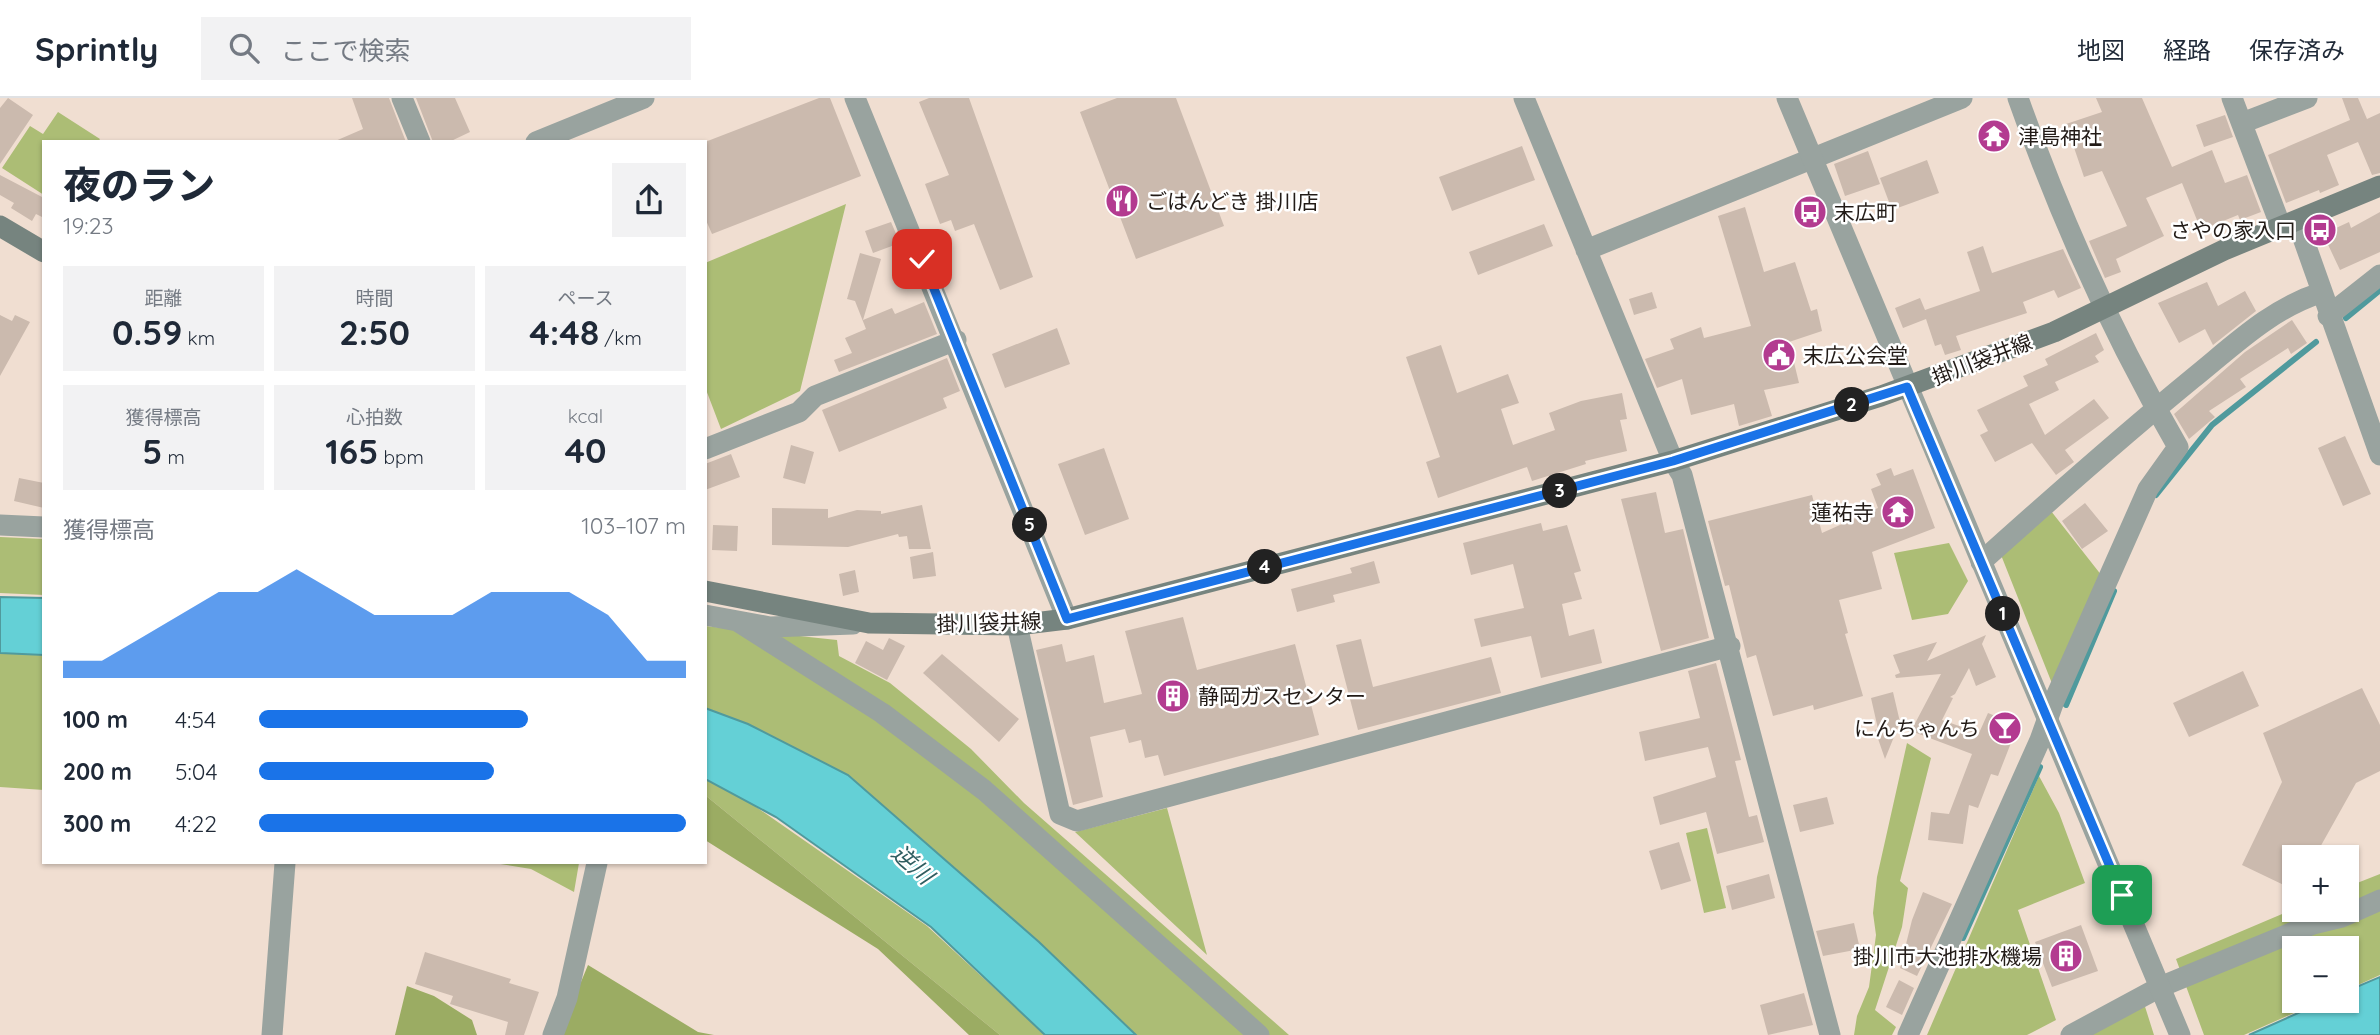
<!DOCTYPE html>
<html lang="ja">
<meta charset="utf-8">
<style>
:root{--surface:#fff;--page:#f2f2f3;--text:#1f2937;--muted:#747a83;--line:#e0e1e3;--accent:#1a73e8}
body{margin:0;font-family:Quicksand,"Noto Sans JP",sans-serif;background:var(--page);color:var(--text);height:100vh;display:flex;flex-direction:column;font-size:26px;white-space:nowrap}
*{box-sizing:border-box;margin:0}
p{font-size:23px;color:var(--muted)}
.icon{flex:none;width:38px;height:38px;fill:none;stroke:currentColor;stroke-width:2;stroke-linecap:round;stroke-linejoin:round}
.map{position:relative;flex:1;overflow:hidden}
.panel{position:absolute;left:42px;top:42px;width:665px;height:724px;display:flex;flex-direction:column;background:var(--surface);border-radius:0px;box-shadow:0 2px 5px #0004}
.panel>*{flex:none}
.tools{position:absolute;left:2282px;top:747px;display:grid;gap:14px}
.tools a{display:grid;place-items:center;width:77px;height:77px;border-radius:0px;background:var(--surface);box-shadow:0 2px 5px #0004;font-size:35px}
.pin{position:absolute;display:grid;place-items:center;width:60px;height:60px;color:#fff;margin:-30px;border-radius:14px;box-shadow:0 4px 10px #0006}
.km{position:absolute;width:35px;height:35px;margin:-18px;border-radius:50%;background:#222;color:#fff;font-size:19px;line-height:35px;text-align:center}
.round{display:grid;place-items:center;flex:none;width:74px;height:74px;border-radius:0px;background:var(--page)}
.overview{display:flex;align-items:center;justify-content:space-between;height:119px;padding:0 21px}
h1{font-size:38px;font-weight:800;line-height:52px}
.metrics{display:grid;grid-template-columns:repeat(3,1fr);gap:10px;height:119px;padding:7px 21px}
.metrics div{display:grid;align-content:center;border-radius:0px;background:var(--page);text-align:center}
.metrics b{font-size:35px;font-weight:800}
.metrics small{font-size:19px;font-weight:400}
.metrics p{font-size:19px}
.chart{height:196px;padding:14px 21px}
.chart p{display:flex;justify-content:space-between}
.chart svg{width:100%;height:126px;margin-top:7px;fill:var(--accent);opacity:.7}
ul{padding:0 21px;list-style:none;font-size:23px}
li{display:grid;grid-template-columns:112px 84px 1fr;align-items:center;height:52px}
li i{height:18px;border-radius:9px;background:var(--accent)}
header{display:flex;align-items:center;gap:42px;box-sizing:border-box;height:98px;padding:0 35px;background:var(--surface);border-bottom:2px solid var(--line)}
header strong{font-size:33px}
nav{display:flex;gap:38px;margin-inline-start:auto;font-size:24px}
.search{width:490px;height:63px;background:var(--page);display:flex;align-items:center;gap:18px;box-sizing:border-box;padding:0 24px;border-radius:0px;color:var(--muted);font-size:26px}
.map>svg:first-child{display:block}
.green{fill:#acbd75}
.forest{fill:#9bac63}
.water{fill:#64d0d6;stroke:#509a9d;stroke-width:2}
.lines{fill:none;stroke-linecap:round;stroke-linejoin:round}
.stream{stroke:#509a9d;stroke-width:6}
.building{fill:#cbbaae}
.minor{stroke:#99a39f;stroke-width:21}
.tertiary{stroke:#99a39f;stroke-width:21}
.secondary{stroke:#76847f;stroke-width:21}
.route-casing{stroke:#fff;stroke-width:14}
.route{stroke:#1a73e8;stroke-width:9}
.labels{text-anchor:middle;dominant-baseline:central;stroke-width:5;stroke-linejoin:round;paint-order:stroke}
.poi-label{font-size:21px;fill:#221b17;stroke:#fff;text-anchor:start}
.street-label{font-size:21px;fill:#221b17;stroke:#fff}
.water-label{font-size:23px;font-style:italic;fill:#2f5e61;stroke:#fff}
</style>
<header>
<strong>Sprintly</strong>
<div class="search"><svg class="icon" aria-label="search" viewBox="0 0 24 24"><circle cx="10" cy="10" r="6"/><path d="M15 15l6 6"/></svg>ここで検索</div>
<nav><a>地図</a><a>経路</a><a>保存済み</a></nav>
</header>
<div class="map">
<svg width="2380" height="937" viewBox="0 0 2380 937">
<rect width="100%" height="100%" fill="#f0ded1"/>
<path class="green" d="M 58,14 L 100,41 L 98,44 L 44,44 L 44,97 L 2,70 L 30,28 L 43,36 Z
M 846,106 L 800,293 L 721,331 L 705,289 L 705,165 Z
M 2051,413 L 2102,478 L 2053,588 L 2001,457 Z
M 0,439 L 44,441 L 44,497 L 0,495 Z
M 1949,445 L 1968,483 L 1948,516 L 1912,522 L 1894,455 Z
M 705,528 L 837,542 L 839,558 L 890,585 L 971,651 L 1024,705 L 1289,937 L 1131,937 L 925,744 L 835,671 L 705,611 Z
M 0,553 L 44,556 L 44,692 L 0,689 Z
M 1907,645 L 1931,660 L 1900,783 L 1908,790 L 1902,829 L 1875,912 L 1896,929 L 1892,937 L 1854,937 L 1857,918 L 1869,889 L 1876,837 L 1873,815 L 1877,779 Z
M 2039,678 L 2059,715 L 2085,785 L 2018,812 L 2056,922 L 2027,937 L 1927,937 Z
M 705,681 L 749,704 L 927,828 L 1045,937 L 1000,937 L 705,697 Z
M 1167,710 L 1207,857 L 1075,734 Z
M 1707,730 L 1726,810 L 1704,815 L 1686,735 Z
M 494,765 L 579,765 L 574,794 L 531,771 Z
M 2380,776 L 2380,877 L 2347,892 L 2347,850 L 2294,850 L 2294,903 L 2321,903 L 2244,937 L 2204,937 L 2176,861 L 2294,811 L 2347,812 L 2347,789 Z
M 2141,896 L 2154,937 L 2073,937 Z"/>
<path class="forest" d="M 705,697 L 1000,937 L 969,937 L 878,851 L 705,742 Z
M 588,867 L 698,934 L 714,937 L 559,937 Z
M 407,888 L 434,898 L 472,922 L 477,937 L 395,937 Z"/>
<path class="water" d="M 0,499 L 44,500 L 44,557 L 0,555 Z
M 705,610 L 748,626 L 848,677 L 1039,844 L 1136,937 L 1045,937 L 931,829 L 776,719 L 705,681 Z
M 2380,879 L 2380,937 L 2249,937 L 2325,903 L 2347,903 L 2347,893 Z"/>
<g class="lines">
<path class="stream" d="M 2346,220 L 2380,192
M 2156,397 L 2212,327 L 2316,244
M 2066,607 L 2114,493
M 1963,840 L 2040,669"/>
</g>
<path class="building" d="M 8,0 L 33,17 L 0,66 L 0,10 Z
M 352,0 L 389,0 L 406,44 L 333,44 L 363,31 Z
M 416,0 L 455,0 L 470,34 L 449,44 L 433,44 Z
M 819,0 L 830,0 L 861,78 L 712,136 L 705,120 L 705,44 Z
M 929,0 L 969,0 L 1033,179 L 1000,192 L 974,126 L 955,133 L 951,122 L 940,126 L 925,86 L 949,77 L 919,4 Z
M 1117,0 L 1176,0 L 1224,128 L 1136,161 L 1080,14 Z
M 2096,0 L 2142,0 L 2172,69 L 2212,52 L 2225,85 L 2247,77 L 2261,114 L 2240,122 L 2238,117 L 2201,132 L 2182,85 L 2146,100 L 2164,138 L 2116,161 L 2121,174 L 2105,180 L 2089,143 L 2127,128 L 2102,73 L 2084,79 L 2066,26 L 2102,14 Z
M 2342,0 L 2358,0 L 2367,21 L 2380,15 L 2380,75 L 2372,77 L 2358,44 L 2327,57 L 2339,87 L 2320,95 L 2319,92 L 2286,105 L 2268,57 L 2350,22 Z
M 2225,17 L 2233,39 L 2204,49 L 2196,27 Z
M 2003,24 L 2011,42 L 1985,53 L 1978,35 Z
M 1522,48 L 1535,82 L 1452,113 L 1439,79 Z
M 1868,53 L 1880,86 L 1845,98 L 1834,66 Z
M 1927,62 L 1939,95 L 1892,112 L 1880,80 Z
M 0,77 L 44,100 L 44,120 L 36,116 L 32,123 L 11,110 L 14,105 L 0,97 Z
M 1745,109 L 1764,174 L 1795,164 L 1811,213 L 1817,211 L 1822,233 L 1789,244 L 1799,285 L 1764,292 L 1772,318 L 1739,328 L 1734,306 L 1691,317 L 1682,281 L 1657,290 L 1645,261 L 1674,251 L 1670,241 L 1701,229 L 1704,240 L 1751,228 L 1718,118 Z
M 2380,114 L 2380,154 L 2340,172 L 2323,136 L 2349,124 L 2351,130 Z
M 891,124 L 900,145 L 873,155 L 865,133 Z
M 1544,126 L 1553,148 L 1478,177 L 1469,154 Z
M 1983,148 L 1992,175 L 2063,151 L 2081,190 L 2058,200 L 2054,192 L 2023,204 L 2027,215 L 1956,238 L 1961,252 L 1945,257 L 1941,246 L 1935,248 L 1926,221 L 1903,230 L 1895,210 L 1920,200 L 1925,212 L 1980,193 L 1967,154 Z
M 860,155 L 881,161 L 863,222 L 892,210 L 895,216 L 924,204 L 937,236 L 839,274 L 834,262 L 852,255 L 845,240 L 866,231 L 855,203 L 847,201 Z
M 2207,184 L 2218,208 L 2245,193 L 2256,213 L 2213,247 L 2205,231 L 2179,245 L 2158,205 Z
M 1652,194 L 1657,210 L 1634,217 L 1629,201 Z
M 0,217 L 12,223 L 15,217 L 30,224 L 0,278 Z
M 2292,222 L 2307,245 L 2291,256 L 2288,250 L 2240,281 L 2246,289 L 2209,313 L 2215,319 L 2189,341 L 2174,316 L 2245,254 Z
M 1057,230 L 1070,266 L 1005,290 L 992,256 Z
M 2096,235 L 2104,252 L 2095,258 L 2099,264 L 2055,284 L 2059,292 L 2029,306 L 2045,337 L 2094,301 L 2109,320 L 2065,352 L 2074,364 L 2056,377 L 2032,345 L 1995,364 L 1980,337 L 1988,333 L 1977,312 L 2028,288 L 2023,278 L 2048,267 L 2045,261 Z
M 1441,247 L 1457,295 L 1508,276 L 1519,305 L 1501,311 L 1513,347 L 1555,332 L 1549,315 L 1581,303 L 1622,295 L 1627,321 L 1620,322 L 1627,353 L 1585,363 L 1586,366 L 1532,383 L 1527,369 L 1438,400 L 1426,364 L 1440,359 L 1406,259 Z
M 947,260 L 960,293 L 943,300 L 947,310 L 839,354 L 822,312 Z
M 2345,338 L 2371,396 L 2343,408 L 2318,350 Z
M 791,347 L 814,354 L 805,386 L 783,380 Z
M 1104,350 L 1129,421 L 1085,437 L 1058,366 Z
M 731,356 L 740,379 L 705,392 L 705,366 Z
M 1891,370 L 1894,378 L 1913,371 L 1935,430 L 1872,454 L 1882,491 L 1839,502 L 1848,535 L 1845,536 L 1863,598 L 1814,612 L 1813,607 L 1773,618 L 1756,557 L 1747,560 L 1729,487 L 1725,488 L 1708,423 L 1812,397 L 1822,435 L 1878,410 L 1871,391 L 1881,387 L 1876,376 Z
M 19,380 L 44,385 L 44,410 L 14,403 Z
M 1656,394 L 1665,435 L 1683,431 L 1709,540 L 1661,553 L 1621,401 Z
M 2085,405 L 2108,433 L 2082,451 L 2062,423 Z
M 922,407 L 931,451 L 909,451 L 907,438 L 899,439 L 898,436 L 848,449 L 772,447 L 772,410 L 828,411 L 828,420 L 857,412 L 881,413 L 881,416 Z
M 1541,425 L 1543,433 L 1567,427 L 1581,473 L 1574,475 L 1582,501 L 1562,506 L 1569,538 L 1594,531 L 1602,565 L 1541,580 L 1531,538 L 1481,549 L 1474,521 L 1524,510 L 1513,466 L 1471,477 L 1463,445 Z
M 713,427 L 738,428 L 737,453 L 712,452 Z
M 933,454 L 936,478 L 913,481 L 910,459 Z
M 1374,463 L 1380,485 L 1333,497 L 1335,504 L 1297,514 L 1291,491 L 1352,475 L 1350,470 Z
M 855,472 L 859,494 L 843,498 L 839,476 Z
M 1183,519 L 1197,572 L 1295,546 L 1319,637 L 1164,678 L 1158,657 L 1145,660 L 1141,642 L 1129,645 L 1125,631 L 1090,639 L 1103,699 L 1073,707 L 1036,552 L 1062,546 L 1066,564 L 1094,557 L 1104,605 L 1142,596 L 1125,533 Z
M 1986,537 L 1982,546 L 1996,579 L 1976,588 L 1969,570 L 1955,596 L 1950,599 L 1953,600 L 1942,622 L 1979,635 L 1988,615 L 2018,627 L 1998,678 L 1991,676 L 1978,710 L 1969,707 L 1963,746 L 1928,742 L 1931,714 L 1949,716 L 1972,656 L 1911,633 L 1941,576 L 1896,580 L 1895,577 L 1900,575 L 1893,557 L 1937,544 L 1927,563 Z
M 889,540 L 905,548 L 887,582 L 855,565 L 866,543 L 883,552 Z
M 1361,541 L 1373,589 L 1491,559 L 1501,595 L 1358,632 L 1336,547 Z
M 942,556 L 1019,621 L 999,644 L 923,575 Z
M 1716,565 L 1741,662 L 1735,663 L 1749,719 L 1757,717 L 1764,744 L 1717,756 L 1706,714 L 1660,727 L 1653,699 L 1716,679 L 1708,649 L 1645,663 L 1639,634 L 1700,620 L 1688,573 Z
M 2243,573 L 2259,608 L 2189,639 L 2173,605 Z
M 2362,590 L 2380,627 L 2380,673 L 2356,685 L 2314,760 L 2294,760 L 2294,792 L 2242,767 L 2282,684 L 2263,635 Z
M 1893,594 L 1900,624 L 1885,661 L 1875,632 L 1878,631 L 1871,600 Z
M 1827,699 L 1834,726 L 1800,734 L 1793,707 Z
M 1679,744 L 1691,783 L 1661,792 L 1649,753 Z
M 1769,776 L 1775,800 L 1732,812 L 1726,788 Z
M 1923,794 L 1952,806 L 1917,878 L 1900,870 L 1912,822 Z
M 1854,825 L 1860,851 L 1823,858 L 1816,833 Z
M 2081,827 L 2098,873 L 2052,889 L 2035,844 Z
M 425,854 L 511,881 L 509,885 L 539,894 L 524,937 L 505,937 L 508,924 L 450,906 L 453,898 L 415,886 Z
M 1899,882 L 1914,890 L 1902,917 L 1886,909 Z
M 1804,895 L 1813,927 L 1768,937 L 1760,907 Z"/>
<g class="lines">
<path class="minor" d="M 402,0 L 420,44
M 855,0 L 1067,521
M 1524,0 L 1673,363 L 1682,377 L 1830,937
M 2232,0 L 2281,129
M 2242,25 L 2307,0
M 2297,123 L 2380,357
M 1586,152 L 1962,0
M 2328,218 L 2380,177
M 705,351 L 799,314 L 815,298 L 956,242
M 0,427 L 44,429
M 1981,464 C 2050,402 2120,340 2192,281 C 2232,249 2270,211 2320,195
M 705,517 L 770,529 L 853,526
M 737,523 L 882,615 L 984,692 L 1259,937
M 1017,527 L 1060,716 L 1077,723 L 1730,548
M 272,937 L 285,765
M 1908,937 L 2040,642 L 2054,603 L 2148,391 L 2178,349 C 2113,237 2061,122 2018,0
M 2071,937 L 2160,889 L 2313,826 L 2342,819 L 2380,802"/>
<path class="tertiary" d="M 1787,0 L 2180,937
M 536,44 L 644,0
M 553,937 L 567,900 L 597,765"/>
<path class="secondary" d="M 0,128 L 44,154
M 705,493 L 869,525 L 1017,527 L 1067,521 L 1673,363 L 1881,298 L 2054,234 L 2224,152 L 2380,88"/>
</g>
<g class="lines">
<defs>
<path id="route" d="M 922,161 L 1067,521 L 1673,363 L 1907,289 L 2122,797"/>
</defs>
<use href="#route" class="route-casing"/>
<use href="#route" class="route"/>
</g>
<defs>
<symbol id="temple-disc" viewBox="-11 -11 22 22"><circle r="9.5" fill="#b33b90" stroke="#fff"/><path d="M0-6L5-2H3V0L6.5 2.5H4V6H1.5V3h-3V6H-4V2.5H-6.5L-3 0V-2H-5Z" fill="#fff"/></symbol>
<symbol id="restaurant-disc" viewBox="-11 -11 22 22"><circle r="9.5" fill="#b33b90" stroke="#fff"/><path d="M-5-6h1v4h1v-4h1v4h1v-4h1v5L-1.5 .5V6h-2V.5L-5-1ZM5-6V6H3V1.5H1.5Q1.5-4 5-6Z" fill="#fff"/></symbol>
<symbol id="bus-disc" viewBox="-11 -11 22 22"><circle r="9.5" fill="#b33b90" stroke="#fff"/><path d="M-5-6H5V4H4V6H2V4H-2V6H-4V4H-5ZM-3.5-4V0h7V-4ZM-3.5 1.2v1.5H-2V1.2ZM2 1.2v1.5H3.5V1.2Z" fill="#fff"/></symbol>
<symbol id="civic-disc" viewBox="-11 -11 22 22"><circle r="9.5" fill="#b33b90" stroke="#fff"/><path d="M-.6-6.5H3V-4.5H.6V-3L4-1V1h2V6H-6V1h2V-1L-.6-3ZM-1.2 2.5V6h2.4V2.5Z" fill="#fff"/></symbol>
<symbol id="building-disc" viewBox="-11 -11 22 22"><circle r="9.5" fill="#b33b90" stroke="#fff"/><path d="M-4-6H4V6H1V3H-1V6H-4ZM-2.5-4.3h1.7v1.8h-1.7ZM.8-4.3h1.7v1.8H.8ZM-2.5-1h1.7V.8h-1.7ZM.8-1h1.7V.8H.8Z" fill="#fff"/></symbol>
<symbol id="bar-disc" viewBox="-11 -11 22 22"><circle r="9.5" fill="#b33b90" stroke="#fff"/><path d="M-6-5H6L.8 .8V4.5H3.5V6h-7V4.5H-.8V.8Z" fill="#fff"/></symbol>
</defs>
<g fill-rule="evenodd">
<use href="#temple-disc" x="1975" y="19" width="38" height="38"/>
<use href="#restaurant-disc" x="1103" y="84" width="38" height="38"/>
<use href="#bus-disc" x="1791" y="95" width="38" height="38"/>
<use href="#bus-disc" x="2301" y="113" width="38" height="38"/>
<use href="#civic-disc" x="1760" y="238" width="38" height="38"/>
<use href="#temple-disc" x="1879" y="395" width="38" height="38"/>
<use href="#building-disc" x="1154" y="579" width="38" height="38"/>
<use href="#bar-disc" x="1986" y="611" width="38" height="38"/>
<use href="#building-disc" x="2047" y="839" width="38" height="38"/>
</g>
<g class="labels">
<g class="poi-label">
<text x="2018" y="38">津島神社</text>
<text x="1146" y="103">ごはんどき 掛川店</text>
<text x="1834" y="114">末広町</text>
<text x="2296" y="132" text-anchor="end">さやの家入口</text>
<text x="1803" y="257">末広公会堂</text>
<text x="1874" y="414" text-anchor="end">蓮祐寺</text>
<text x="1198" y="598">静岡ガスセンター</text>
<text x="1980" y="630" text-anchor="end">にんちゃんち</text>
<text x="2042" y="858" text-anchor="end">掛川市大池排水機場</text>
</g>
<g class="street-label">
<text transform="translate(1982 261) rotate(-21)">掛川袋井線</text>
<text transform="translate(989 524) rotate(-2)">掛川袋井線</text>
</g>
<g class="water-label">
<text transform="translate(913 766) rotate(42)">逆川</text>
</g>
</g>
</svg>
<div class="tools">
<a>+</a>
<a>−</a>
</div>
<div class="pin" style="left:2122px;top:797px;background:#1e9e55"><svg class="icon" aria-label="arrive" viewBox="0 0 24 24"><path d="M6 21V4h12l-3 4 3 4H6"/></svg></div>
<div class="pin" style="left:922px;top:161px;background:#d93025"><svg class="icon" aria-label="check" viewBox="0 0 24 24"><path d="M5 12l5 5 9-10"/></svg></div>
<b class="km" style="left:2003px;top:516px">1</b>
<b class="km" style="left:1852px;top:307px">2</b>
<b class="km" style="left:1560px;top:393px">3</b>
<b class="km" style="left:1265px;top:469px">4</b>
<b class="km" style="left:1030px;top:427px">5</b>
<section class="panel">
<div class="overview"><div><h1>夜のラン</h1><p>19:23</p></div><a class="round"><svg class="icon" aria-label="share" viewBox="0 0 24 24"><path d="M12 15V3M7 8l5-5 5 5M5 13v7h14v-7"/></svg></a></div>
<div class="metrics">
<div><p>距離</p><b>0.59<small> km</small></b></div>
<div><p>時間</p><b>2:50</b></div>
<div><p>ペース</p><b>4:48<small> /km</small></b></div>
</div>
<div class="metrics">
<div><p>獲得標高</p><b>5<small> m</small></b></div>
<div><p>心拍数</p><b>165<small> bpm</small></b></div>
<div><p>kcal</p><b>40</b></div>
</div>
<div class="chart"><p><span>獲得標高</span>103–107 m</p>
<svg viewBox="0 0 160 44" preserveAspectRatio="none"><path d="M0 44V38L10 38L20 30L30 22L40 14L50 14L60 6L70 14L80 22L90 22L100 22L110 14L120 14L130 14L140 22L150 38L160 38V44z"/></svg>
</div>
<ul>
<li><b>100 m</b>4:54<i style="width:63%"></i></li>
<li><b>200 m</b>5:04<i style="width:55%"></i></li>
<li><b>300 m</b>4:22<i style="width:100%"></i></li>
</ul>
</section>
</div>
